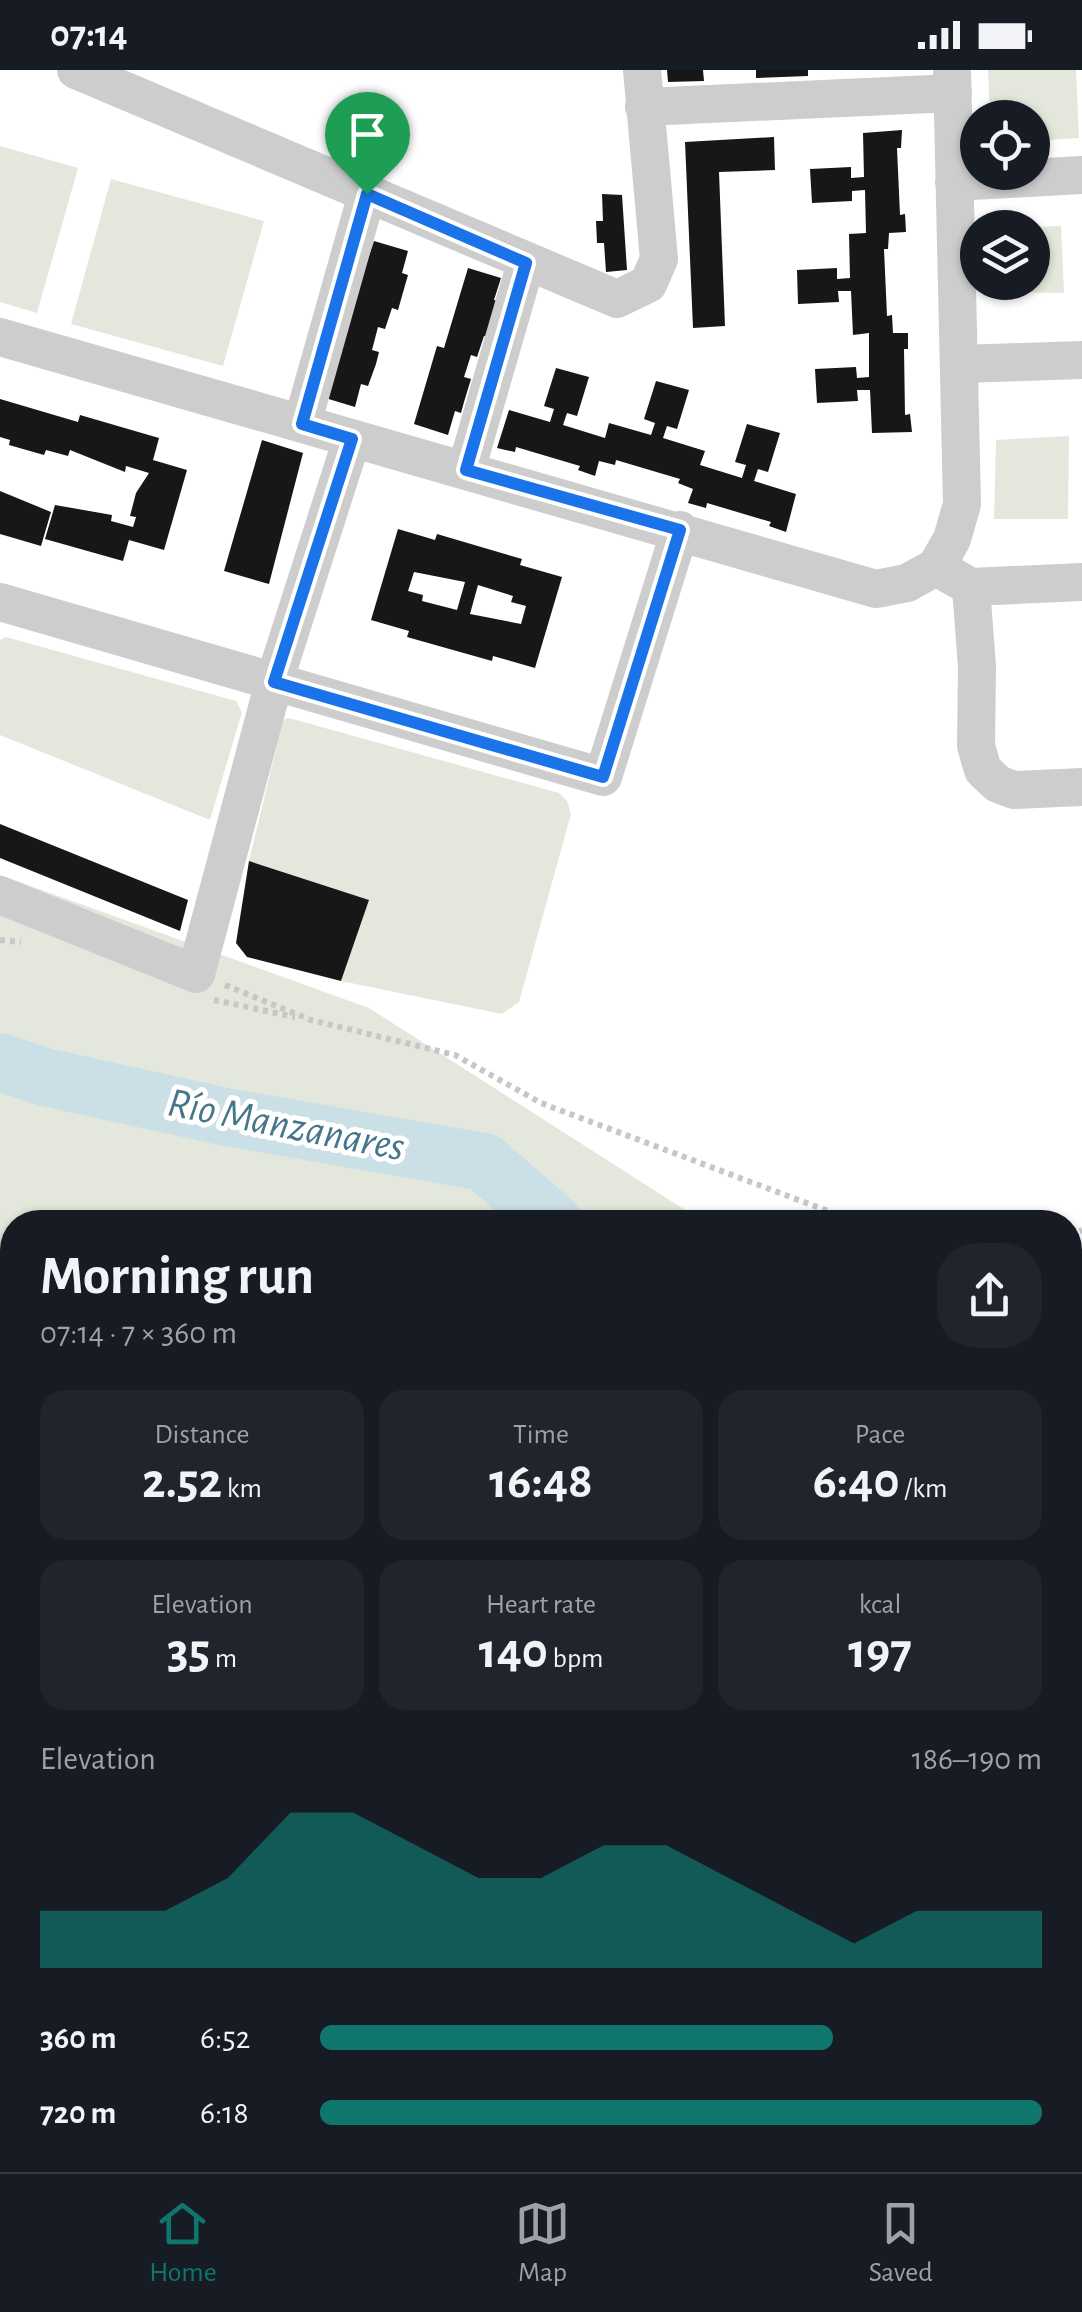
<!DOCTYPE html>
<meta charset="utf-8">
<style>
:root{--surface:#171b24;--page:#20242c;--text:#f1f3f6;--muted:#9ea1a6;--line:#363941;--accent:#0f766e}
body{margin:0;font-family:"Alegreya Sans",sans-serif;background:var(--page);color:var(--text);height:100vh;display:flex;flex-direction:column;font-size:38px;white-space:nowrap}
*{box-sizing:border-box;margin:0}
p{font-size:32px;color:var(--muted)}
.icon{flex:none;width:55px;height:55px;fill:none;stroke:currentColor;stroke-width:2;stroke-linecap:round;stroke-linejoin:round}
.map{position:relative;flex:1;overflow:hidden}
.side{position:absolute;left:0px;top:1140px;width:1082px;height:962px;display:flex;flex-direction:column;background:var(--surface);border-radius:40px 40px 0 0;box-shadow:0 2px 8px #0004}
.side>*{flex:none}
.fabs{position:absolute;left:960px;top:30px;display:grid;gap:20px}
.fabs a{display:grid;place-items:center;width:90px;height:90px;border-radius:50%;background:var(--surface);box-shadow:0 2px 8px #0004;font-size:50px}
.pin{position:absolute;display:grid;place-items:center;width:85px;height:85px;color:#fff;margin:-102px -42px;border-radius:50% 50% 50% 0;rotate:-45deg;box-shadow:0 0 10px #0007}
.pin .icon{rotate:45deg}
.round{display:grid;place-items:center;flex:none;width:105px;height:105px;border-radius:40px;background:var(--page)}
.overview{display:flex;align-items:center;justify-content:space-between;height:170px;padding:0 40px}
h1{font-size:55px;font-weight:700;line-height:75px}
.figures{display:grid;grid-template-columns:repeat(3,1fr);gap:15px;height:170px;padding:10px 40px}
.figures div{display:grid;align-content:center;border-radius:25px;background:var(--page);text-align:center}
.figures b{font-size:50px;font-weight:700}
.figures small{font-size:28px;font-weight:400}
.figures p{font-size:28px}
.chart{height:280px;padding:20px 40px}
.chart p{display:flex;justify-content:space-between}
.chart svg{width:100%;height:180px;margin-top:10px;fill:var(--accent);opacity:.7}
ul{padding:0 40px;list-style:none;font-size:32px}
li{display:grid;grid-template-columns:160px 120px 1fr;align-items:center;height:75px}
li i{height:25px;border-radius:12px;background:var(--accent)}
.status{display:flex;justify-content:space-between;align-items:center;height:70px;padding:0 50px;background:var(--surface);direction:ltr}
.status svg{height:28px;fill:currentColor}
.tab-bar{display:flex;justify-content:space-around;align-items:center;height:140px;border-top:2px solid var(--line);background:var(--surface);font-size:28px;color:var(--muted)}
.tab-bar a{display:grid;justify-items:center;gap:5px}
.tab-bar .active{color:var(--accent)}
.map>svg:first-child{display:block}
.green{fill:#e4e8dc}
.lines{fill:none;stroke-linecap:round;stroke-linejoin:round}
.river{stroke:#cbdfe7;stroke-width:58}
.building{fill:#171717;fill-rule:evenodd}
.path{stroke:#c7c7c7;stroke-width:6;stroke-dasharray:5 5;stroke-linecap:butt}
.street{stroke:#cdcdcd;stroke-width:38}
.route-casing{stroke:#fff;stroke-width:20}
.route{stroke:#1a73e8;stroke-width:12}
.labels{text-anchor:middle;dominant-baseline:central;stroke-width:10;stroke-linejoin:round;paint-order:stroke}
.water-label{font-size:42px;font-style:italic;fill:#45768a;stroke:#fff}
</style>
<div class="status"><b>07:14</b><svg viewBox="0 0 49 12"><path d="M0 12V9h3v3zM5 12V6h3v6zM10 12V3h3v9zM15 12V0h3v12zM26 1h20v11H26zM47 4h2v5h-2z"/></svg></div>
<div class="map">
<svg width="1082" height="2102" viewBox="0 0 1082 2102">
<rect width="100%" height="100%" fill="#fff"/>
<path class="green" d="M 988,0 L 1076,0 L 1079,68 L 1033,71 L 1032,48 L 990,47 Z
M 0,76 L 78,98 L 37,243 L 0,232 Z
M 111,109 L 264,151 L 223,296 L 71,254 Z
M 1061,156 L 1064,223 L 988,222 L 987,213 L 1032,212 L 1031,157 Z
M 1069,366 L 1068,449 L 994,449 L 996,370 Z
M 6,567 L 236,631 L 242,642 L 210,750 L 0,665 L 0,570 Z
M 289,648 L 559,723 L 567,731 L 571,744 L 519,932 L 502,944 L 341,911 L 369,830 L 249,791 L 283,650 Z
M 0,805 L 369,938 L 704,1152 L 12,1152 L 12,2090 L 1070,2090 L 1070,1224 L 1082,1224 L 1082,2102 L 0,2102 Z"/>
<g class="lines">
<path class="river" d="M 0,992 L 45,1007 L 226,1047 L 484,1092 L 553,1152
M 1070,1325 L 1082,1323"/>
</g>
<path class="building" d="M 667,0 L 703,0 L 704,11 L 668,12 Z
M 756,0 L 808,0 L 808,6 L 756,8 Z
M 902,60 L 901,78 L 897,78 L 900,145 L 905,144 L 906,162 L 889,163 L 888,179 L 884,179 L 887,246 L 892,245 L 893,263 L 908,263 L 908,279 L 904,279 L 905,345 L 910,344 L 912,362 L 872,363 L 870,320 L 857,320 L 858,331 L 817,333 L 815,299 L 856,297 L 857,308 L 869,307 L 869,263 L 853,265 L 851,221 L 838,221 L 839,232 L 798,234 L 797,200 L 837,198 L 837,209 L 850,208 L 849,164 L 866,163 L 865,120 L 852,121 L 852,131 L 812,133 L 810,99 L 851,97 L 851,108 L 864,107 L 863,63 Z
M 774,67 L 775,100 L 719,102 L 725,256 L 693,258 L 685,72 Z
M 602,124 L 622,125 L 627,200 L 606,202 L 604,173 L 597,173 L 596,151 L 603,151 Z
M 374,171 L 408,181 L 402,203 L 408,205 L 398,240 L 392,238 L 385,259 L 378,257 L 372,280 L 379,282 L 376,294 L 368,316 L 361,314 L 355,337 L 322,327 Z
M 468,198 L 501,208 L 494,230 L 501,232 L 491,268 L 484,266 L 477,287 L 471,285 L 464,307 L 471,309 L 464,332 L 461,343 L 455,341 L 448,365 L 414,354 L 437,276 L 444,278 Z
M 556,298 L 589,307 L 577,346 L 567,343 L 563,355 L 605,368 L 609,353 L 651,365 L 655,353 L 644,349 L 656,311 L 689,320 L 677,359 L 667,356 L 663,368 L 705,381 L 700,395 L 742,408 L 746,395 L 735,392 L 747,354 L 780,363 L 768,402 L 758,399 L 754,411 L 796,424 L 786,462 L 769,456 L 771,452 L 707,433 L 706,438 L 688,433 L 693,419 L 678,413 L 680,409 L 616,390 L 615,395 L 599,391 L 595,406 L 578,400 L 580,396 L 516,377 L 515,382 L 497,378 L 509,340 L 550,352 L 554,339 L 544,336 Z
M 0,329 L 78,352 L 80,345 L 159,368 L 153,390 L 187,400 L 164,480 L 129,470 L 123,491 L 45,469 L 55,435 L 112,445 L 111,451 L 133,457 L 136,447 L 130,446 L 136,423 L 149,403 L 126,396 L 125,402 L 70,380 L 68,386 L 46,380 L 44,385 L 9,375 L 10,370 L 0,367 Z
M 262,370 L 303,383 L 269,514 L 224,501 Z
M 0,421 L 51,442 L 41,476 L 0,464 Z
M 398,459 L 435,470 L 437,464 L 522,489 L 520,495 L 562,507 L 535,598 L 493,586 L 492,591 L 407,567 L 409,561 L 371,550 ZM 414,502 L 465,512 L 457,540 L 422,531 L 423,525 L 408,521 ZM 478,515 L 513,526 L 511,532 L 526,536 L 521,554 L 470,544 Z
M 0,754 L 188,830 L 180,861 L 0,788 Z
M 249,791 L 369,830 L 341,911 L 247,887 L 236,873 Z"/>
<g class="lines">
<path class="path" d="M 0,870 L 21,872
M 225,915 L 311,950 L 455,985 L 541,1033 L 857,1152
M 214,930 L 295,947
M 1070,1164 L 1082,1160
M 1070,1186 L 1082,1185
M 0,1222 L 12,1225
M 1070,1477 L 1082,1473"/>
<path class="street" d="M 76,0 L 617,229 L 648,214 L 659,189 L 642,0
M 644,37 L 953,23
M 954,112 L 1082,105
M 0,267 L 876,519 L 907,513 L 936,497
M 961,294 L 1082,290
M 302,354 L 367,124
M 466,400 L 526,193
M 936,497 L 952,469 L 962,434 L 952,0
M 936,497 L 971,517 L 977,597 L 976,676 L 983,700 L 998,714 L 1014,720 L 1082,717
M 971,517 L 1082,512
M 0,532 L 603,707 L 680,460
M 0,825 L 196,904 L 274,612 L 352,369"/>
</g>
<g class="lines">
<defs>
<path id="route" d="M 367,124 L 526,193 L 466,400 L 680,460 L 603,707 L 274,612 L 352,369 L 302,354 Z"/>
</defs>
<use href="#route" class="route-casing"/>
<use href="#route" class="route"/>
</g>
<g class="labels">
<g class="water-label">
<text transform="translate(286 1055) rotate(11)">Río Manzanares</text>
</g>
</g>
</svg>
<div class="fabs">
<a><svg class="icon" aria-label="locate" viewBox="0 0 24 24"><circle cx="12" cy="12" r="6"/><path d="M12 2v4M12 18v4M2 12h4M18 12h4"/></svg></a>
<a><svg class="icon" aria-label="layers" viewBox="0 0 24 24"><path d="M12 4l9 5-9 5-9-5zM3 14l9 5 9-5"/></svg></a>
</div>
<div class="pin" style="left:367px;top:124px;background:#1e9e55"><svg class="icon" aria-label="arrive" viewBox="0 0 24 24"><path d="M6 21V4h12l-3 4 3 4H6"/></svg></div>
<section class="side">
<div class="overview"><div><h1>Morning run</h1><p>07:14 · 7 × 360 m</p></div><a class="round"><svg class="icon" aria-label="share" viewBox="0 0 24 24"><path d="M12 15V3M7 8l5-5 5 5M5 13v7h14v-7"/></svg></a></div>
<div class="figures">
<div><p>Distance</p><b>2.52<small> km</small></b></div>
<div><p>Time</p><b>16:48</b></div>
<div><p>Pace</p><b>6:40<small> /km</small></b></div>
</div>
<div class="figures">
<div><p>Elevation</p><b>35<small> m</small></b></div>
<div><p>Heart rate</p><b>140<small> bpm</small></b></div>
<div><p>kcal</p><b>197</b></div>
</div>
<div class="chart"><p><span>Elevation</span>186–190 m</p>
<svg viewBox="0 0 160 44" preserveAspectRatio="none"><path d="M0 44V30L10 30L20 30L30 22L40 6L50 6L60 14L70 22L80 22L90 14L100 14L110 22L120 30L130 38L140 30L150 30L160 30V44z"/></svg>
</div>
<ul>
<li><b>360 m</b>6:52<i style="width:71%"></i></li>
<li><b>720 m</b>6:18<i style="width:100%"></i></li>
</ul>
</section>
</div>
<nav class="tab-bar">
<a class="active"><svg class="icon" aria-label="home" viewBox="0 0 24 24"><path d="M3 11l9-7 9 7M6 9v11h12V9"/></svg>Home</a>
<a><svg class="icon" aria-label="map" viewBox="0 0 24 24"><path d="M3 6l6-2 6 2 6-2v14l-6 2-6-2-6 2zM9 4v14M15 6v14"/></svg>Map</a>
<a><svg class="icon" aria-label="saved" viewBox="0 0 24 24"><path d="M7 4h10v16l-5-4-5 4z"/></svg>Saved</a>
</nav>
